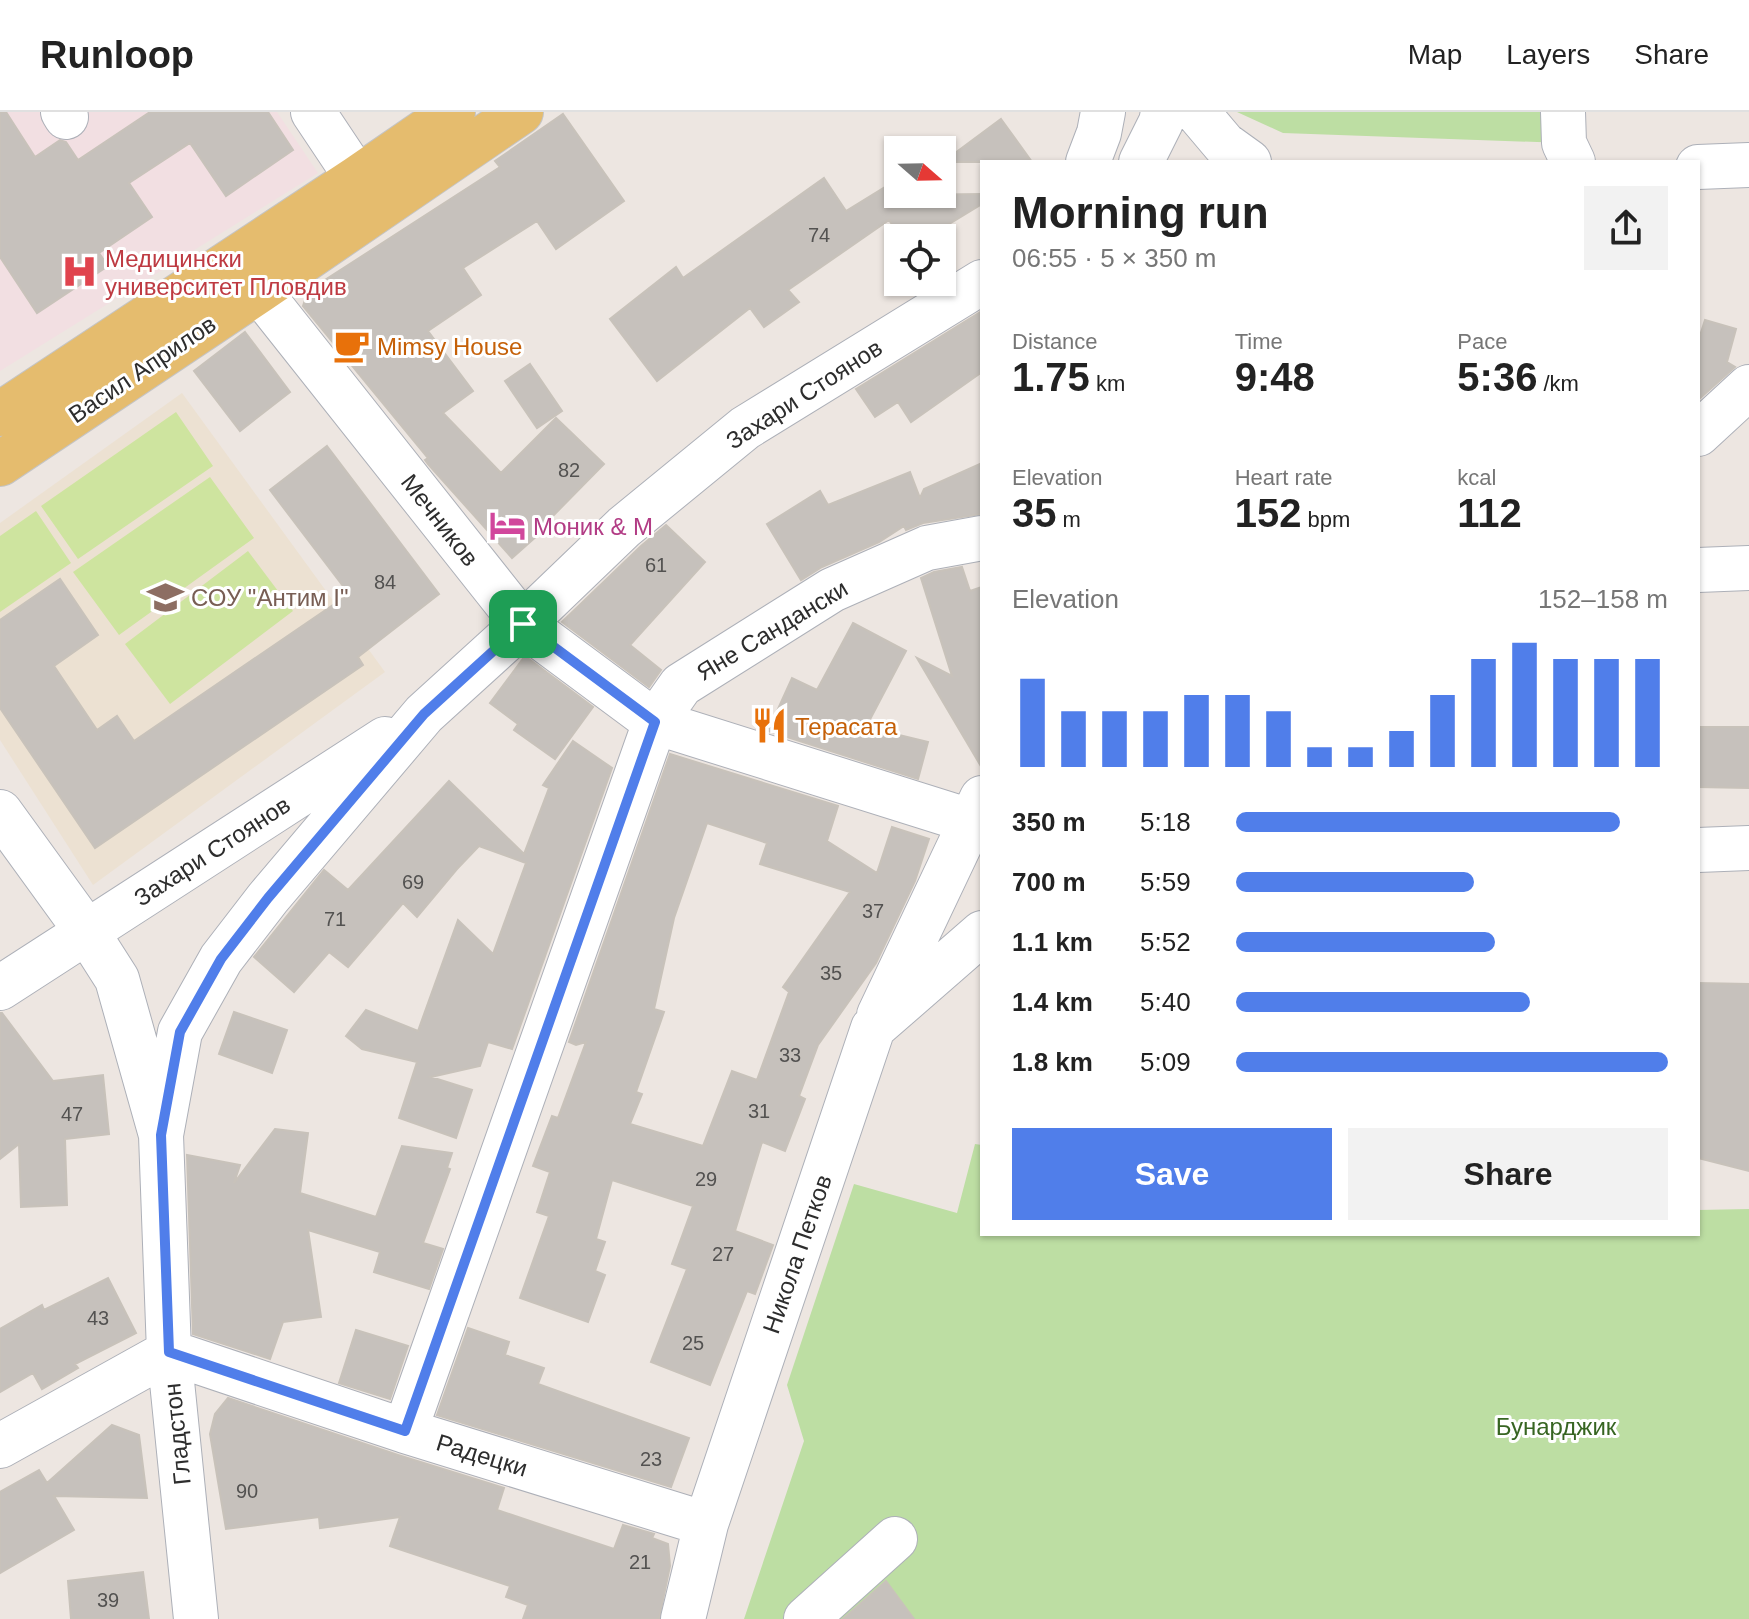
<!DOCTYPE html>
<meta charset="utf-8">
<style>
:root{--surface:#fff;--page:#f2f2f2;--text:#222;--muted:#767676;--line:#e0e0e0;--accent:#507eea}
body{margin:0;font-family:Arial,sans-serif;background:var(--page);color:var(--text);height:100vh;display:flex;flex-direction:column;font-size:30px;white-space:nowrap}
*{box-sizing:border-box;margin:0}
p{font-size:26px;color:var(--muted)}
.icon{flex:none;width:44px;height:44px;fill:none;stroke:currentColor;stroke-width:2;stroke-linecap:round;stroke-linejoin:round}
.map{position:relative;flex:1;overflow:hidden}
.side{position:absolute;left:980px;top:48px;width:720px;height:1076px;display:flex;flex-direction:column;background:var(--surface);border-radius:0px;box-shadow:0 2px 6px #0004}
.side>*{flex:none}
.needle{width:52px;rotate:110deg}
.fabs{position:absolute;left:884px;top:24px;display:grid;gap:16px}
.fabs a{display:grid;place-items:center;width:72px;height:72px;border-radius:0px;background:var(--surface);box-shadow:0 2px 6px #0004;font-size:40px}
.pin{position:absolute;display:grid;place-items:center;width:68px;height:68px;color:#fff;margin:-34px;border-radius:16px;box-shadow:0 4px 12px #0006}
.round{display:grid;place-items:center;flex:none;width:84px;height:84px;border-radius:0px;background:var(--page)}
.summary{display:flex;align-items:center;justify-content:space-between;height:136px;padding:0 32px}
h1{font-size:44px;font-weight:700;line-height:60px}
.figures{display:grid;grid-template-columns:repeat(3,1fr);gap:12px;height:136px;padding:8px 32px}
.figures div{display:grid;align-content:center}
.figures b{font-size:40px;font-weight:700}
.figures small{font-size:22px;font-weight:400}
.figures p{font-size:22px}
.chart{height:224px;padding:16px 32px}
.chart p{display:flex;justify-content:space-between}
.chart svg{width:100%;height:144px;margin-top:8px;stroke:var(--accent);stroke-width:6}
.primary-button{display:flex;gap:16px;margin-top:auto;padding:16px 32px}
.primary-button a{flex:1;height:92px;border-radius:0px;background:var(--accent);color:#fff;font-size:32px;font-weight:700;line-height:92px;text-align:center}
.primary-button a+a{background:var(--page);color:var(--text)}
ul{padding:0 32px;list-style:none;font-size:26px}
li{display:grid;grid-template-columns:128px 96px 1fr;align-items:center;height:60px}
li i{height:20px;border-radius:10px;background:var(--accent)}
header{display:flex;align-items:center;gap:48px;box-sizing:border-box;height:112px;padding:0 40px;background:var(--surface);border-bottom:2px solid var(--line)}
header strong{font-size:38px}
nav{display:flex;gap:44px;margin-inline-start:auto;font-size:28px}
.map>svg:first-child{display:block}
.education{fill:#ece1d2}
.medical{fill:#f2dfe2}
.green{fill:#bddea3}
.pitch{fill:#cee49f}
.building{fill:#c6c1bc;stroke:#c8c2ba;stroke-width:2;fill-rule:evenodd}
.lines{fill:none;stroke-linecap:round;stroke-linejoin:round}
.minor-casing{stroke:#adb0b8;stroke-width:46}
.major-casing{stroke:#c4c4c4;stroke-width:46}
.minor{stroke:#fff;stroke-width:44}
.major{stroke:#e5bc6e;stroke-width:44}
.route-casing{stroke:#fff;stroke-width:16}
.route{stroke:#507eea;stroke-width:10}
.labels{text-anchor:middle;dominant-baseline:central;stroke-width:6;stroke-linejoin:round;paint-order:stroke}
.number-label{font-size:20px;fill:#535251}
.health-label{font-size:24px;fill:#be3a42;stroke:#fff;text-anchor:start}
.food-label{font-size:24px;fill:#c56008;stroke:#fff;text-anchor:start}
.street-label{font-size:24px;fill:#2d2d2d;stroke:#fff}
.hotel-label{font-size:24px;fill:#b23c85;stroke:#fff;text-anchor:start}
.education-label{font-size:24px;fill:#785e54;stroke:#fff;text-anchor:start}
.park-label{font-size:24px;fill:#376522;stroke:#fff}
</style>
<header>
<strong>Runloop</strong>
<nav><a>Map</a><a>Layers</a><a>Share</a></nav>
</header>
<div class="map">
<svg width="1749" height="1507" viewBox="0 0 1749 1507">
<rect width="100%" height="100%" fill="#ede6e1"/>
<path class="education" d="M 182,281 L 385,560 L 93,773 L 0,628 L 0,411 Z"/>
<path class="medical" d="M 0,0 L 277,0 L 318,61 L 0,259 Z"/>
<path class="green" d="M 1237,0 L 1563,0 L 1564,31 L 1283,21 Z
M 975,1032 L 982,1033 L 982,1122 L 1698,1122 L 1698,1098 L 1749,1097 L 1749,1507 L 744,1507 L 804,1329 L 787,1273 L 854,1072 L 957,1101 Z"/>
<path class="pitch" d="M 176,300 L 213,354 L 78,447 L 41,394 Z
M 210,365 L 254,426 L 119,523 L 73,460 Z
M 36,399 L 71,451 L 0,500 L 0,424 Z
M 248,439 L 293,499 L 170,592 L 125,532 Z"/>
<path class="building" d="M 0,0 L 6,0 L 35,45 L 60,28 L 66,30 L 78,48 L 150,0 L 268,0 L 293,38 L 226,84 L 190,31 L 129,71 L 152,105 L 99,141 L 108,154 L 37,201 L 0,145 Z
M 563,2 L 624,89 L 556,137 L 537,109 L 463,156 L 481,183 L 428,219 L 473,279 L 443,301 L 501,361 L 556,306 L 604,352 L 546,411 L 548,414 L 512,446 L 428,352 L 425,348 L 428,346 L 303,194 L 308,179 L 500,55 L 495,49 Z
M 1001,7 L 1032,50 L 943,50 Z
M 824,66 L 846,99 L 898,67 L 898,83 L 982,82 L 982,92 L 926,126 L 901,126 L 889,108 L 788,178 L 799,190 L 764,215 L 750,196 L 657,269 L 610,207 L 676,155 L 683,166 Z
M 982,199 L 982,260 L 911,310 L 898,290 L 875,305 L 856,277 Z
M 1705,208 L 1736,217 L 1727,250 L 1735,255 L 1698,288 L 1698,230 Z
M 245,220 L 290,280 L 240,319 L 194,259 Z
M 530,252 L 562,299 L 537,316 L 505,269 Z
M 327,334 L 439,482 L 358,545 L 363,553 L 95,736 L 0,596 L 0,508 L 60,467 L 98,523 L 54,554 L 97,618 L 117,604 L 134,629 L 349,482 L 270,378 Z
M 982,351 L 982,402 L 923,411 L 906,418 L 904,414 L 879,430 L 822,455 L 801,468 L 767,412 L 820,379 L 828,393 L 910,360 L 920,386 L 924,377 Z
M 666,413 L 705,450 L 630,533 L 661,558 L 649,575 L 562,510 L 641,434 Z
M 962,455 L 970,479 L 982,475 L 982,656 L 917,546 L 952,564 L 921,466 L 934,460 Z
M 853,511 L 906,539 L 866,615 L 928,630 L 918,667 L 768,619 L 792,566 L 817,578 Z
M 525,544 L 593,595 L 555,647 L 514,618 L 518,612 L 490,591 Z
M 1698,615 L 1749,615 L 1749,676 L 1698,675 Z
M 573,629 L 612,656 L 512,937 L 488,930 L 480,954 L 431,965 L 472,978 L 456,1026 L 399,1006 L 417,950 L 362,937 L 346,924 L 366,898 L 418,919 L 458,808 L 493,842 L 526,751 L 479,734 L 457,757 L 417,805 L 403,791 L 348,855 L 329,840 L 294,880 L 254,845 L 324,758 L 348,778 L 449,669 L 524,742 L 549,676 L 543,673 Z
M 670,642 L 838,694 L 827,729 L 877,761 L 892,715 L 929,727 L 915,769 L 876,851 L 818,933 L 799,984 L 805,987 L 785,1039 L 762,1030 L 735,1119 L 773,1133 L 755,1182 L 747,1179 L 710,1273 L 651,1250 L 687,1157 L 672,1152 L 693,1094 L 612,1068 L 596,1127 L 605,1130 L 595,1159 L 605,1163 L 588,1210 L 520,1186 L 549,1104 L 537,1100 L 550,1060 L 533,1054 L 552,1004 L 558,1006 L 586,930 L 576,933 L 569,930 ZM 707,711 L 767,731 L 760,752 L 850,780 L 783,875 L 789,880 L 757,968 L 732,959 L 703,1034 L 630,1012 L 642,982 L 636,980 L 664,900 L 654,897 L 674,806 Z
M 1698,871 L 1749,872 L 1749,1059 L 1698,1046 Z
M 234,900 L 287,918 L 272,961 L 219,942 Z
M 0,901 L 2,901 L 53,969 L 103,963 L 109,1022 L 65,1027 L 67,1093 L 21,1095 L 19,1032 L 0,1047 Z
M 275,1017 L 308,1021 L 300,1081 L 376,1105 L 402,1034 L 452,1041 L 447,1056 L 450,1057 L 423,1131 L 443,1137 L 429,1177 L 374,1160 L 380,1140 L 308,1118 L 321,1205 L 283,1210 L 270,1247 L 193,1222 L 187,1043 L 240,1053 L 234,1071 Z
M 108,1166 L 136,1221 L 75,1252 L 78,1256 L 42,1277 L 33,1261 L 0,1280 L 0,1217 L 42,1193 L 44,1198 Z
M 468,1216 L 509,1230 L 505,1243 L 544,1256 L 538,1272 L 689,1326 L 671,1375 L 437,1303 Z
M 356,1218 L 408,1234 L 390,1287 L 339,1271 Z
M 228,1286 L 398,1343 L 504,1376 L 497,1398 L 614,1437 L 623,1413 L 654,1422 L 652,1426 L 668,1432 L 670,1454 L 659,1507 L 523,1507 L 528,1493 L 506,1485 L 510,1474 L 390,1434 L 400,1405 L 320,1416 L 319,1405 L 226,1417 L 210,1322 L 215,1302 Z
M 112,1313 L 139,1323 L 147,1386 L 54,1384 L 74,1418 L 0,1461 L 0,1380 L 39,1358 L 47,1371 Z
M 143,1460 L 149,1507 L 71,1507 L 68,1469 Z
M 886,1469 L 914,1507 L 843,1507 Z"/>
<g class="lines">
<defs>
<path id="minor" d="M 63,0 L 66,5
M 313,0 L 357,66
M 1197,0 L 1224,32 L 1249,50
M 1563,0 L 1564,31 L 1573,50
M 1088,50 L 1099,21 L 1103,0
M 1141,50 L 1161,10 L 1163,0
M 1698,55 L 1749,53
M 259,179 L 523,512 L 655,610 L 970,709
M 1698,322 L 1749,275
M 1698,458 L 1749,456
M 0,700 L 87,820 L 117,867 L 161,1023 L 169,1240 L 196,1507
M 1698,738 L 1749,736
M 0,876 L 385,627
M 879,903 L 982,686
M 161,1023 L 180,920 L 221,847 L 268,786 L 424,602 L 523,512 L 624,415 L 745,316 L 982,170
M 405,1319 L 655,610 L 681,573 L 832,478 L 927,436 L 982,426
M 0,1334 L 169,1240 L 405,1319 L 706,1412
M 683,1507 L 706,1412 L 873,916 L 982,821
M 806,1507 L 895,1427"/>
<path id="major" d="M 0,302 L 357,66 L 453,0
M 0,352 L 259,179 L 521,0"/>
</defs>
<use href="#minor" class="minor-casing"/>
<use href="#major" class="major-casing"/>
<use href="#minor" class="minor"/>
<use href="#major" class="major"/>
</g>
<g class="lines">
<defs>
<path id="route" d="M 523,512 L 655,610 L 405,1319 L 169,1240 L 161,1023 L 180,920 L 221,847 L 268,786 L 424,602 Z"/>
</defs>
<use href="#route" class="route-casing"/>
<use href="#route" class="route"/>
</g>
<defs>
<symbol id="hospital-bare" viewBox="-9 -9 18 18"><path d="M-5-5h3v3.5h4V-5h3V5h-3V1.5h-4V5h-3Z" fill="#e0444e" stroke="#fff" stroke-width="2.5" paint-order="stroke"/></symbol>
<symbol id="cafe-bare" viewBox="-9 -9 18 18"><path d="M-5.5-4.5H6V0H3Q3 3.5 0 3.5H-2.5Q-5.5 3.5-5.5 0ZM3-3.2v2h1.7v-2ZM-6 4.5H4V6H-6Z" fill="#e8710a" stroke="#fff" stroke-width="2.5" paint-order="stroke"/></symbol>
<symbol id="hotel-bare" viewBox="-9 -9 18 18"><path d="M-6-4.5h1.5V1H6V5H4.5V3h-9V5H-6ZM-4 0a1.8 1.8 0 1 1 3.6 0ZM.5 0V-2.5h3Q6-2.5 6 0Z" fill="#d1479c" stroke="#fff" stroke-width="2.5" paint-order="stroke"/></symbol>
<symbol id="school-bare" viewBox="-9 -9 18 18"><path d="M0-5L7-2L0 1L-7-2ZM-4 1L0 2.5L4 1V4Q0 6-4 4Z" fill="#8d6e63" stroke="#fff" stroke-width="2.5" paint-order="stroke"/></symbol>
<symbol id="restaurant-bare" viewBox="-9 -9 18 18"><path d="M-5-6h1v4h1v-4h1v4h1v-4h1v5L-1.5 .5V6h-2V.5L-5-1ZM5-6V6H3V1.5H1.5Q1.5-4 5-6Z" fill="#e8710a" stroke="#fff" stroke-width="2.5" paint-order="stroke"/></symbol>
</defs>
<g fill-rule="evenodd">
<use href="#hospital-bare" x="54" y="134" width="51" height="51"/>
<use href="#cafe-bare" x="326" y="208" width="51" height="51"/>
<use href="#hotel-bare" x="482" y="388" width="51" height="51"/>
<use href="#school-bare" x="140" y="460" width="51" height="51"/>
<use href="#restaurant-bare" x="744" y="588" width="51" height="51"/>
</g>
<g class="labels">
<g class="number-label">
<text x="819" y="123">74</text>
<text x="569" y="358">82</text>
<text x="656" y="453">61</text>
<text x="385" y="470">84</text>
<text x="413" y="770">69</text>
<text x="873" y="799">37</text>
<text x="335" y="807">71</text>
<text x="831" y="861">35</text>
<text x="790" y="943">33</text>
<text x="759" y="999">31</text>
<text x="72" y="1002">47</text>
<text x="706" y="1067">29</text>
<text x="723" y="1142">27</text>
<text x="98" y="1206">43</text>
<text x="693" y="1231">25</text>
<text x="651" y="1347">23</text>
<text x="247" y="1379">90</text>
<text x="640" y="1450">21</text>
<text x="108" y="1488">39</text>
</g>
<g class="health-label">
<text x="105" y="146">Медицински<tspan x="105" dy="28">университет Пловдив</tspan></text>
</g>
<g class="food-label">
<text x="377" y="234">Mimsy House</text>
<text x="795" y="614">Терасата</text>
</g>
<g class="street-label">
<text transform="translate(142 257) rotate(-34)">Васил Априлов</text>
<text transform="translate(804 282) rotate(-33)">Захари Стоянов</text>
<text transform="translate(440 408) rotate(52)">Мечников</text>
<text transform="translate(772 518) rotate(-31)">Яне Сандански</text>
<text transform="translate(212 739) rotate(-33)">Захари Стоянов</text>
<text transform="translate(797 1142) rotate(-71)">Никола Петков</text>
<text transform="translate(177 1322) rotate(-96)">Гладстон</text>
<text transform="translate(482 1343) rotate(17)">Радецки</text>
</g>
<g class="hotel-label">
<text x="533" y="414">Моник &amp; М</text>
</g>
<g class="education-label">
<text x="191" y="485">СОУ "Антим I"</text>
</g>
<g class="park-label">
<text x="1556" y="1314">Бунарджик</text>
</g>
</g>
</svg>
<div class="fabs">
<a><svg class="needle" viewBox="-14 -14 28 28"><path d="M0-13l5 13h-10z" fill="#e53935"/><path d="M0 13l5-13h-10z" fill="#767676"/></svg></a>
<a><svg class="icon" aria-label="locate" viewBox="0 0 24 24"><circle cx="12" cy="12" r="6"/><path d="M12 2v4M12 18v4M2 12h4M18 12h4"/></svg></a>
</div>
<div class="pin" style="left:523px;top:512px;background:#1e9e55"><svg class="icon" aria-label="arrive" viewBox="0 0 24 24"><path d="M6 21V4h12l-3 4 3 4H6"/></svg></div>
<section class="side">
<div class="summary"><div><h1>Morning run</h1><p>06:55 · 5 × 350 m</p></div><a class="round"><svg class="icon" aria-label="share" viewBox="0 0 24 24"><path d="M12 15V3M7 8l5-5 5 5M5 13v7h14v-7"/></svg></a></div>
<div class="figures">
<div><p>Distance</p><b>1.75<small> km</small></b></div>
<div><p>Time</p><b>9:48</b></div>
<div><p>Pace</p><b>5:36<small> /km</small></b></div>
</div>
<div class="figures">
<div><p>Elevation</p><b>35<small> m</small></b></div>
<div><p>Heart rate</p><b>152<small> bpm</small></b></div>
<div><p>kcal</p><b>112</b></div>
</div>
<div class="chart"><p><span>Elevation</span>152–158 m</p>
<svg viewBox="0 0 160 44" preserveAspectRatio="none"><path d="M5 44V17M15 44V27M25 44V27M35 44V27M45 44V22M55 44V22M65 44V27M75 44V38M85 44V38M95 44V33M105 44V22M115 44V11M125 44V6M135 44V11M145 44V11M155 44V11"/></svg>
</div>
<ul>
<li><b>350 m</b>5:18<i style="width:89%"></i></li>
<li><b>700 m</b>5:59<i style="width:55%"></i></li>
<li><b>1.1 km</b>5:52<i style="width:60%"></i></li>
<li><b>1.4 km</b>5:40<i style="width:68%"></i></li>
<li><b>1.8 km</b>5:09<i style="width:100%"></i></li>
</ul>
<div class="primary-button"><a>Save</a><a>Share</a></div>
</section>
</div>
